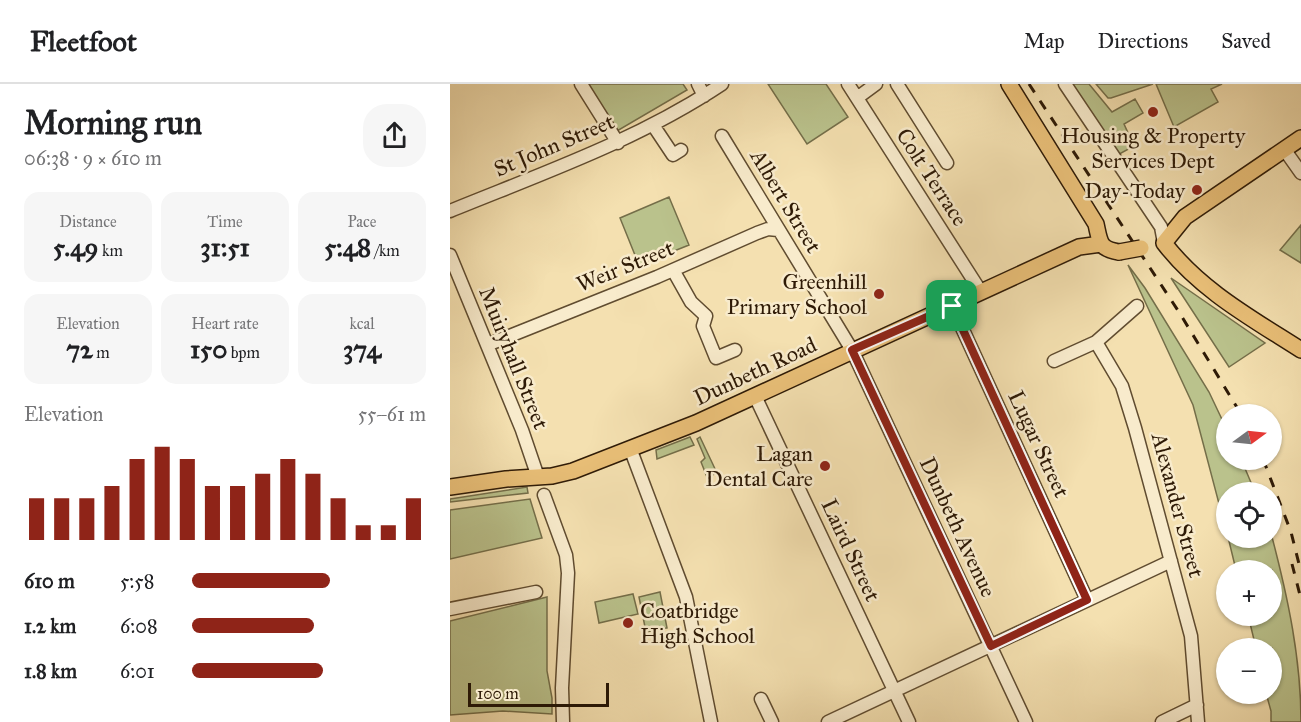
<!DOCTYPE html>
<meta charset="utf-8">
<style>
:root{--surface:#fff;--page:#f6f6f6;--text:#202124;--muted:#757577;--line:#e0e0e0;--accent:#8f2418}
body{margin:0;font-family:"IM FELL Great Primer",serif;background:var(--page);color:var(--text);height:100vh;display:flex;flex-direction:column;font-size:22px;white-space:nowrap}
*{box-sizing:border-box;margin:0}
p{font-size:20px;color:var(--muted)}
.icon{flex:none;width:33px;height:33px;fill:none;stroke:currentColor;stroke-width:2;stroke-linecap:round;stroke-linejoin:round}
.map{position:relative;flex:1;overflow:hidden}
.details{display:flex;flex-direction:column;background:var(--surface);width:450px}
.details>*{flex:none}
.needle{width:39px;rotate:75deg}
.buttons{position:absolute;left:766px;top:320px;display:grid;gap:12px}
.buttons a{display:grid;place-items:center;width:66px;height:66px;border-radius:50%;background:var(--surface);box-shadow:0 2px 4px #0004;font-size:30px}
.scale{position:absolute;left:18px;bottom:15px;width:141px;box-sizing:border-box;padding-left:6px;border:3px solid #2e1a06;border-top:0;font-size:16px;line-height:21px;white-space:nowrap;color:#2e1a06;-webkit-text-stroke:4px #f8ebcc;paint-order:stroke}
.pin{position:absolute;display:grid;place-items:center;width:51px;height:51px;color:#fff;margin:-26px;border-radius:12px;box-shadow:0 3px 9px #0006}
.round{display:grid;place-items:center;flex:none;width:63px;height:63px;border-radius:24px;background:var(--page)}
.head{display:flex;align-items:center;justify-content:space-between;height:102px;padding:0 24px}
h1{font-size:33px;font-weight:700;line-height:45px}
.metrics{display:grid;grid-template-columns:repeat(3,1fr);gap:9px;height:102px;padding:6px 24px}
.metrics div{display:grid;align-content:center;border-radius:15px;background:var(--page);text-align:center}
.metrics b{font-size:26px;font-weight:700}
.metrics small{font-size:16px;font-weight:400}
.metrics p{font-size:16px}
.chart{height:168px;padding:12px 24px}
.chart p{display:flex;justify-content:space-between}
.chart svg{width:100%;height:108px;margin-top:6px;stroke:var(--accent);stroke-width:6}
ul{padding:0 24px;list-style:none;font-size:20px}
li{display:grid;grid-template-columns:96px 72px 1fr;align-items:center;height:45px}
li i{height:15px;border-radius:8px;background:var(--accent)}
header{display:flex;align-items:center;gap:36px;box-sizing:border-box;height:84px;padding:0 30px;background:var(--surface);border-bottom:2px solid var(--line)}
header strong{font-size:28px}
nav{display:flex;gap:33px;margin-inline-start:auto;font-size:21px}
main{display:flex;flex:1;min-height:0}
.map>svg:first-child{display:block}
.green{fill:#bac28c;stroke:#746e49;stroke-width:1.5}
.lines{fill:none;stroke-linecap:round;stroke-linejoin:round}
.minor-casing{stroke:#604c30;stroke-width:15}
.major-casing{stroke:#2e1a06;stroke-width:18}
.minor{stroke:#f8ebcc;stroke-width:12}
.major{stroke:#eac078;stroke-width:15}
.rail{stroke:#2e1a06;stroke-width:3;stroke-dasharray:10 10;stroke-linecap:butt}
.major-bridge-casing{stroke:#2e1a06;stroke-width:18;stroke-linecap:butt}
.major-bridge{stroke:#eac078;stroke-width:15}
.route-casing{stroke:#fff;stroke-width:12}
.route{stroke:#8f2418;stroke-width:8}
.poi-dot{fill:#8f2418;stroke:#f8ebcc;stroke-width:2}
.labels{text-anchor:middle;dominant-baseline:central;stroke-width:5;stroke-linejoin:round;paint-order:stroke}
.poi-label{font-size:22px;fill:#2e1a06;stroke:#f8ebcc;text-anchor:end}
.street-label{font-size:22px;fill:#2e1a06;stroke:#f8ebcc}
</style>
<header>
<strong>Fleetfoot</strong>
<nav><a>Map</a><a>Directions</a><a>Saved</a></nav>
</header>
<main>
<section class="details">
<div class="head"><div><h1>Morning run</h1><p>06:38 · 9 × 610 m</p></div><a class="round"><svg class="icon" aria-label="share" viewBox="0 0 24 24"><path d="M12 15V3M7 8l5-5 5 5M5 13v7h14v-7"/></svg></a></div>
<div class="metrics">
<div><p>Distance</p><b>5.49<small> km</small></b></div>
<div><p>Time</p><b>31:51</b></div>
<div><p>Pace</p><b>5:48<small> /km</small></b></div>
</div>
<div class="metrics">
<div><p>Elevation</p><b>72<small> m</small></b></div>
<div><p>Heart rate</p><b>150<small> bpm</small></b></div>
<div><p>kcal</p><b>374</b></div>
</div>
<div class="chart"><p><span>Elevation</span>55–61 m</p>
<svg viewBox="0 0 160 44" preserveAspectRatio="none"><path d="M5 44V27M15 44V27M25 44V27M35 44V22M45 44V11M55 44V6M65 44V11M75 44V22M85 44V22M95 44V17M105 44V11M115 44V17M125 44V27M135 44V38M145 44V38M155 44V27"/></svg>
</div>
<ul>
<li><b>610 m</b>5:58<i style="width:59%"></i></li>
<li><b>1.2 km</b>6:08<i style="width:52%"></i></li>
<li><b>1.8 km</b>6:01<i style="width:56%"></i></li>
</ul>
</section>
<div class="map">
<svg width="851" height="638" viewBox="0 0 851 638">
<rect width="100%" height="100%" fill="#f4e0b0"/>
<filter id="stains"><feTurbulence type="fractalNoise" baseFrequency=".00333" numOctaves="4"/><feColorMatrix values="0 0 0 0 .2 0 0 0 0 .09 0 0 0 0 .02 0 0 0 .5 -.17"/></filter>
<radialGradient id="worn" r=".72"><stop offset=".6" stop-color="#630" stop-opacity="0"/><stop offset="1" stop-color="#630" stop-opacity=".3"/></radialGradient>
<path class="green" d="M 137,0 L 233,0 L 237,6 L 167,47 Z
M 318,0 L 376,0 L 398,33 L 357,60 Z
M 615,0 L 639,0 L 662,28 L 685,15 L 693,29 L 674,40 L 684,62 L 664,73 Z
M 646,0 L 703,0 L 661,14 L 658,14 Z
M 706,0 L 772,0 L 761,5 L 768,18 L 724,43 Z
M 219,113 L 239,161 L 189,181 L 170,134 Z
M 851,141 L 851,179 L 830,166 Z
M 678,181 L 695,204 L 759,308 L 777,346 L 777,375 L 791,375 L 805,408 L 777,408 L 777,450 L 743,321 Z
M 721,194 L 815,259 L 779,283 Z
M 240,353 L 244,361 L 207,375 L 206,366 Z
M 250,353 L 267,389 L 257,393 L 251,378 L 255,374 L 247,355 Z
M 77,403 L 78,409 L 0,418 L 0,415 Z
M 80,415 L 92,454 L 0,475 L 0,426 Z
M 778,453 L 822,453 C 838,514 851,575 851,638 L 821,638 L 821,627 L 816,609 L 822,609 L 822,564 L 806,564 L 798,531 L 822,531 L 822,486 L 786,486 Z
M 210,508 L 217,544 L 196,548 L 189,513 Z
M 183,510 L 188,530 L 149,539 L 145,518 Z
M 97,513 L 97,587 L 102,614 L 102,630 L 53,627 L 0,631 L 0,537 Z"/>
<g class="lines">
<defs>
<path id="minor" d="M 131,0 L 168,59
M 248,0 L 254,12
M 398,0 L 531,208
M 447,0 L 497,79
M 615,0 L 711,143 L 714,159
M 407,14 L 426,0
M 203,41 L 223,71 L 231,66
M 272,52 L 402,266 L 576,638
M 834,65 L 851,89
M 0,127 C 93,89 188,56 272,0
M 0,171 L 72,346 L 88,393
M 223,186 L 241,218 L 256,232 L 253,242 L 266,274 L 285,266
M 502,222 L 637,516
M 646,258 L 687,222
M 37,261 L 207,193 L 307,149 L 318,145 L 328,146
M 604,277 L 646,258 L 672,302 L 685,344 L 741,552 L 748,638
M 305,312 L 459,638
M 180,364 L 236,513 L 261,638
M 94,411 L 116,471 L 118,489 L 112,604 L 113,638
M 0,525 L 86,508
M 311,615 L 322,638
M 378,638 L 721,477
M 712,638 L 747,621"/>
<path id="major" d="M 559,0 L 646,140 C 650,158 649,165 669,168
M 714,159 C 750,206 801,234 851,266
M 714,159 L 735,133 L 851,54
M 0,403 L 56,395 L 102,392 L 123,387 L 246,339 L 629,163 L 651,160"/>
</defs>
<use href="#minor" class="minor-casing"/>
<use href="#major" class="major-casing"/>
<use href="#minor" class="minor"/>
<use href="#major" class="major"/>
<path class="rail" d="M 579,0 L 729,228 L 791,330
M 813,375 L 841,448 L 851,488
M 842,480 L 851,515"/>
<defs>
<path id="major-bridge" d="M 669,168 L 691,164"/>
</defs>
<use href="#major-bridge" class="major-bridge-casing"/>
<use href="#major-bridge" class="major-bridge"/>
</g>
<g class="lines">
<defs>
<path id="route" d="M 502,222 L 637,516 L 541,562 L 402,266 Z"/>
</defs>
<use href="#route" class="route-casing"/>
<use href="#route" class="route"/>
</g>
<g class="poi-dot">
<circle cx="703" cy="28" r="6"/>
<circle cx="747" cy="106" r="6"/>
<circle cx="429" cy="210" r="6"/>
<circle cx="375" cy="382" r="6"/>
<circle cx="178" cy="539" r="6"/>
</g>
<g class="labels">
<g class="poi-label">
<text x="703" y="51" text-anchor="middle">Housing &amp; Property<tspan x="703" dy="25">Services Dept</tspan></text>
<text x="735" y="106">Day-Today</text>
<text x="417" y="197">Greenhill<tspan x="417" dy="25">Primary School</tspan></text>
<text x="363" y="369">Lagan<tspan x="363" dy="25">Dental Care</tspan></text>
<text x="190" y="526" text-anchor="start">Coatbridge<tspan x="190" dy="25">High School</tspan></text>
</g>
<g class="street-label">
<text transform="translate(104 61) rotate(-23)">St John Street</text>
<text transform="translate(482 93) rotate(57)">Colt Terrace</text>
<text transform="translate(336 117) rotate(59)">Albert Street</text>
<text transform="translate(175 182) rotate(-22)">Weir Street</text>
<text transform="translate(64 274) rotate(68)">Muiryhall Street</text>
<text transform="translate(305 287) rotate(-25)">Dunbeth Road</text>
<text transform="translate(589 360) rotate(65)">Lugar Street</text>
<text transform="translate(728 421) rotate(75)">Alexander Street</text>
<text transform="translate(508 443) rotate(65)">Dunbeth Avenue</text>
<text transform="translate(401 466) rotate(65)">Laird Street</text>
</g>
</g>
<rect width="100%" height="100%" filter="url(#stains)"/>
<rect width="100%" height="100%" fill="url(#worn)"/>
</svg>
<div class="buttons">
<a><svg class="needle" viewBox="-14 -14 28 28"><path d="M0-13l5 13h-10z" fill="#e53935"/><path d="M0 13l5-13h-10z" fill="#757577"/></svg></a>
<a><svg class="icon" aria-label="locate" viewBox="0 0 24 24"><circle cx="12" cy="12" r="6"/><path d="M12 2v4M12 18v4M2 12h4M18 12h4"/></svg></a>
<a>+</a>
<a>−</a>
</div>
<div class="scale">100 m</div>
<div class="pin" style="left:502px;top:222px;background:#1e9e55"><svg class="icon" aria-label="arrive" viewBox="0 0 24 24"><path d="M6 21V4h12l-3 4 3 4H6"/></svg></div>
</div>
</main>
